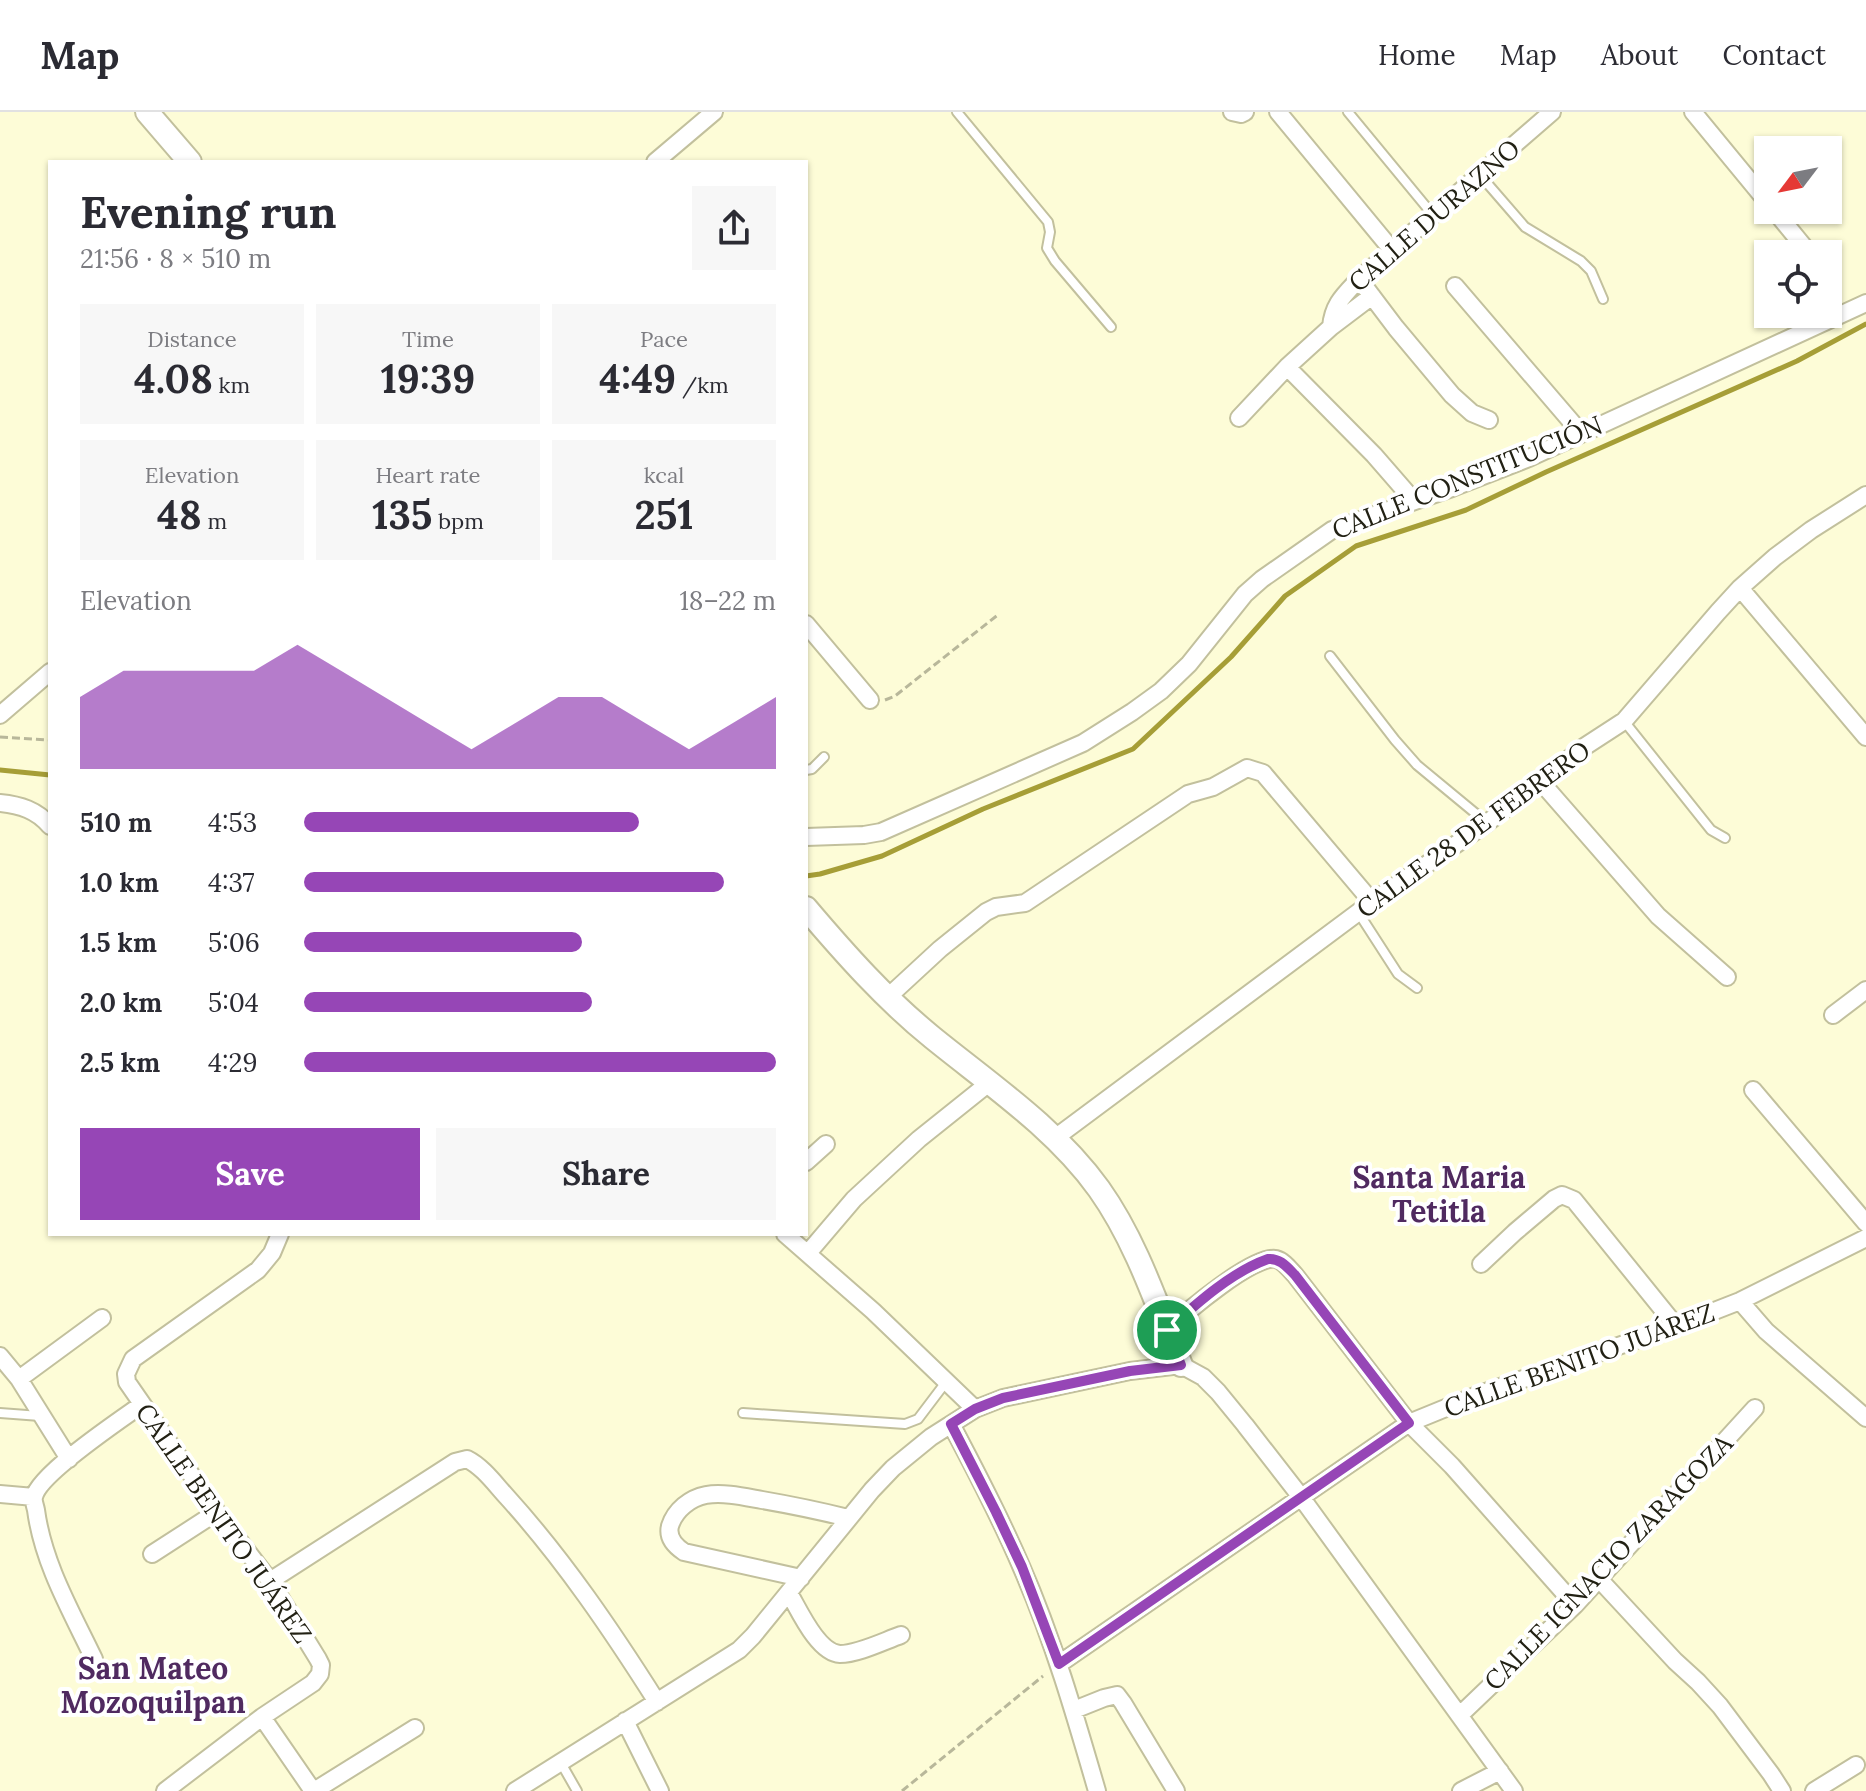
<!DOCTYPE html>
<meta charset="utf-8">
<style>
:root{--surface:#fff;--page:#f7f7f7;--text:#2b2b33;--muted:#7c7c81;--line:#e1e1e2;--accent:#9646b6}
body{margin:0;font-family:Lora,serif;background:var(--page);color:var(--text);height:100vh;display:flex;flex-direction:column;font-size:30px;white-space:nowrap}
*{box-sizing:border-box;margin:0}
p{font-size:26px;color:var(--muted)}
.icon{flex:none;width:44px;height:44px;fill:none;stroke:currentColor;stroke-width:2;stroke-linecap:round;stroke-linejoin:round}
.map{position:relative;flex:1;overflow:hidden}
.drawer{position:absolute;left:48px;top:48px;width:760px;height:1076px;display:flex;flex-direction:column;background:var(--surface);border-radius:0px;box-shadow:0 2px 6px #0004}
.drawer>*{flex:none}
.needle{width:52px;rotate:238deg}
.controls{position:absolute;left:1754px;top:24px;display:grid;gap:16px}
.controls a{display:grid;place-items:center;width:88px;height:88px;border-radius:0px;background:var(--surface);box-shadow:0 2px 6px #0004;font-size:40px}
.pin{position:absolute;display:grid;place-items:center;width:68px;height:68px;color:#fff;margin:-34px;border:4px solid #fff;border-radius:50%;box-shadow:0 2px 8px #0007}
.round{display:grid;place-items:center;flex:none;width:84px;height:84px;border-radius:0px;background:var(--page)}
.headline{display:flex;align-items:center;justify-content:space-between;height:136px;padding:0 32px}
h1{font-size:44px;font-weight:700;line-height:60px}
.metrics{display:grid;grid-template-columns:repeat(3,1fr);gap:12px;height:136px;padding:8px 32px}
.metrics div{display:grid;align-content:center;border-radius:0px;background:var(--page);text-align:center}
.metrics b{font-size:40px;font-weight:700}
.metrics small{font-size:22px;font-weight:400}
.metrics p{font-size:22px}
.chart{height:224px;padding:16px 32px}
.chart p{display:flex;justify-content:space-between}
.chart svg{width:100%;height:144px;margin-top:8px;fill:var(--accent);opacity:.7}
.action{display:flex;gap:16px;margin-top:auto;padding:16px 32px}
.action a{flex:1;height:92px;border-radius:0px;background:var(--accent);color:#fff;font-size:32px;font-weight:700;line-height:92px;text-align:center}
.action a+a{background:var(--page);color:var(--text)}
ul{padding:0 32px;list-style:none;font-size:26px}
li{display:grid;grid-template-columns:128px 96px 1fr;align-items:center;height:60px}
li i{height:20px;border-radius:10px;background:var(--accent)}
header{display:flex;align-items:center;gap:48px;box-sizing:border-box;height:112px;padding:0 40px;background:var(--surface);border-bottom:2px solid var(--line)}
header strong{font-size:38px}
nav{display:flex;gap:44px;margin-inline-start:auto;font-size:28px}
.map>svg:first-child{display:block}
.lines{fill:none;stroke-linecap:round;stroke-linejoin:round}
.stream{stroke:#a69e37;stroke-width:5}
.lane-casing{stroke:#c2c09d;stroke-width:12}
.street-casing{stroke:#c2c09d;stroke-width:20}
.secondary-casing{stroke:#c2c09d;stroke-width:26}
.path{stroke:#b8b79a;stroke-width:3;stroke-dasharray:8 4;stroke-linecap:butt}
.lane{stroke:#fff;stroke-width:8}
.street{stroke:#fff;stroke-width:16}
.secondary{stroke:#fff;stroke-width:22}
.route-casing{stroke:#fff;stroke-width:16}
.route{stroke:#9646b6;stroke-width:10}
.labels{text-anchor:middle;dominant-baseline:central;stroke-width:8;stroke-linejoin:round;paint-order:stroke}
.street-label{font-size:26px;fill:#222114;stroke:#fff}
.quarter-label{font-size:30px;font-weight:bold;fill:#502a60;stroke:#fff}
</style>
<header>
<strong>Map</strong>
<nav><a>Home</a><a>Map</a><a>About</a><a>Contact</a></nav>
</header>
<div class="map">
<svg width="1866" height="1679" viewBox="0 0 1866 1679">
<rect width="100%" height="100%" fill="#fdfcd7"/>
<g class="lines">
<path class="stream" d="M 0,658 L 50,663
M 806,764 L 820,762 L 882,744 L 983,697 L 1133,637 L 1231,545 L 1285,484 L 1356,434 L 1466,398 L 1546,360 L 1797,249 L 1866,212"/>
<defs>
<path id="lane" d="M 957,0 L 1048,110 L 1050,120 L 1047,136 L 1055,149 L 1111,215
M 1348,0 L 1433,103
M 1480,63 L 1525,115 L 1581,149 L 1591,159 L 1603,187
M 1330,544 L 1395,628 L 1417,653 L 1486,710
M 1624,609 L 1711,718 L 1725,726
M 806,658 L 812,657 L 824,645
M 1358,800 L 1398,862 L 1417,876
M 0,1301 L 40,1304
M 743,1301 L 905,1312 L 918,1307 L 946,1270
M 561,1651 L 577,1679"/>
<path id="street" d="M 1232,0 L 1241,2 L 1245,0
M 1278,0 L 1392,138
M 1693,0 L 1768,91
M 655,50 L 714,0
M 1774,98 L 1810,142
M 1359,167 L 1396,216 L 1452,283 L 1472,301 L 1489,308
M 1455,174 L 1581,321
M 1331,215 C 1333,192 1344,183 1359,167 L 1552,0
M 1287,255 L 1374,343 L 1414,389
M 1239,306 L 1287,255 L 1331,215 L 1372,184
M 1740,476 L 1866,625
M 806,512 L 870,588
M 0,603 L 50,560
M 1541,670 L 1658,804 L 1727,865
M 0,691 C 20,693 37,698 50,714
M 806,725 L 864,723 L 881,720 L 1083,631 L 1132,600 L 1161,579 L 1189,552 L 1245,482 L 1262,467 L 1332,418 L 1452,376 L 1529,346 L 1866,191
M 888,885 L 940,837 L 986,800 L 996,795 L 1025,791 L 1188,682 L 1213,675 L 1247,656 L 1263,661 L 1372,790
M 1833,903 L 1866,878
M 1753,978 L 1866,1111
M 1055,1026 L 1372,790 L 1487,711 L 1584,635 L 1624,609 L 1718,500 L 1740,476 L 1775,445 L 1811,418 L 1866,383
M 806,1050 L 826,1032
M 785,1122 L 873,1199 L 975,1297
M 808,1141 L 854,1087 L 919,1027 L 989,971
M 1481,1152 L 1515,1120 L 1554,1087 L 1562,1083 L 1574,1088 L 1676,1214
M 1740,1189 L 1766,1219 L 1866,1306
M 1167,1218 C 1184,1202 1254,1142 1276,1147 C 1284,1149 1290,1158 1295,1163 L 1409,1311 L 1452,1354 L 1575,1493
M 0,1244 L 19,1267 L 69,1347
M 19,1267 L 102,1206
M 951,1312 C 976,1359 1000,1405 1021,1454 C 1053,1527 1075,1603 1097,1679
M 0,1382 L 34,1385
M 152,1442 L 217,1400
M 801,1466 L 684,1440 C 675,1434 667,1426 670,1414 C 675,1398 690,1386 706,1383 C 724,1380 745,1385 762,1388 C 791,1393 820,1399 848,1406
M 1599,1467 L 1675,1549 L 1698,1570 L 1720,1594 L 1771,1662 L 1782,1679
M 270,1469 L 455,1350 L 467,1347 C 483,1355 495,1372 507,1385 C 564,1448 612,1519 657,1590
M 789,1481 C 799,1498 818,1541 840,1542 C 858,1542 884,1529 901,1523
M 94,1547 C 71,1499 43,1451 36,1398 C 35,1393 33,1389 34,1385 C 39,1362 120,1308 141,1293
M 1059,1552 L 1409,1311 L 1480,1282 L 1676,1214 L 1740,1189 L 1866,1126
M 1074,1598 L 1104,1586 L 1117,1583 L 1123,1591 L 1176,1679
M 1460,1603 L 1575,1493 L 1755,1296
M 262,1605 L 313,1679
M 625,1609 L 660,1679
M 165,1679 L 262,1605 L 313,1571 L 320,1562 L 321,1553 L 318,1547 L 270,1469 L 217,1400 L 127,1270 L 126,1262 L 133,1247 L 258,1158 L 272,1141 L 280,1122
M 314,1679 L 415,1616
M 515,1679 L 739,1538 L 753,1524 L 872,1378 L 893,1356 L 931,1325 L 975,1297 L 1003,1286 L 1130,1259 L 1181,1253 L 1203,1265 L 1218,1280 L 1245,1313 L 1301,1385 L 1514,1679
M 1461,1679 L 1500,1659
M 1814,1679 L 1856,1653"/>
<path id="secondary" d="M 147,0 L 190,50
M 806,796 C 845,842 886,888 933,926 C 991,973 1055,1016 1099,1077 C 1136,1129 1157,1193 1181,1253"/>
</defs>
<use href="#lane" class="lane-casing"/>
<use href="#street" class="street-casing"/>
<use href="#secondary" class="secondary-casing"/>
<path class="path" d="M 885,588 L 895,584 L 999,502
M 0,625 L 50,628
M 902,1679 L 1043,1564"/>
<use href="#lane" class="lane"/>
<use href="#street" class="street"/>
<use href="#secondary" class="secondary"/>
</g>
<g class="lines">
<defs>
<path id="route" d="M 1268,1147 C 1280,1146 1287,1155 1295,1163 L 1409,1311 L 1059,1552 L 1022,1455 L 996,1400 L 951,1312 L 975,1297 L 1003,1286 L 1130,1259 L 1181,1253 L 1167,1218 C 1195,1193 1231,1160 1268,1147 Z"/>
</defs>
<use href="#route" class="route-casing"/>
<use href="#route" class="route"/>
</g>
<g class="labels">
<g class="street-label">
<text transform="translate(1434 103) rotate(-41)">CALLE DURAZNO</text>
<text transform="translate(1467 365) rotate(-22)">CALLE CONSTITUCIÓN</text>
<text transform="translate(1473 717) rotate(-36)">CALLE 28 DE FEBRERO</text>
<text transform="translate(1579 1248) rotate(-20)">CALLE BENITO JUÁREZ</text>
<text transform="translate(224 1411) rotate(55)">CALLE BENITO JUÁREZ</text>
<text transform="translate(1608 1450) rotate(-46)">CALLE IGNACIO ZARAGOZA</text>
</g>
<g class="quarter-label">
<text x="1439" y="1065">Santa Maria<tspan x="1439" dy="34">Tetitla</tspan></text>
<text x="153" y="1556">San Mateo<tspan x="153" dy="34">Mozoquilpan</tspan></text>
</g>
</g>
</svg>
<div class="controls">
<a><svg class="needle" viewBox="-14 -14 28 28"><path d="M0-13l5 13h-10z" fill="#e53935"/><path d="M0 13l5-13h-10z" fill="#7c7c81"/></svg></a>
<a><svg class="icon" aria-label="locate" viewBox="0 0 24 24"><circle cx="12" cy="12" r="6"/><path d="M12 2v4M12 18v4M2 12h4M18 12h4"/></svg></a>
</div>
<div class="pin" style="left:1167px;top:1218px;background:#1e9e55"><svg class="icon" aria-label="arrive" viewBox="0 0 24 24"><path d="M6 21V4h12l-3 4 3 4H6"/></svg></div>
<section class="drawer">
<div class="headline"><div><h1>Evening run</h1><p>21:56 · 8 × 510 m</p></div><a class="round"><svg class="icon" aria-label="share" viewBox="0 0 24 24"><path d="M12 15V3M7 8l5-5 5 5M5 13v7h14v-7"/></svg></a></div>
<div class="metrics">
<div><p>Distance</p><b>4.08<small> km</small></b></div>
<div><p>Time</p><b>19:39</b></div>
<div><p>Pace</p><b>4:49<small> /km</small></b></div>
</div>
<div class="metrics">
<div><p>Elevation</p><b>48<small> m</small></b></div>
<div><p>Heart rate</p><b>135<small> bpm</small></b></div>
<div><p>kcal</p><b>251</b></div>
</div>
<div class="chart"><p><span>Elevation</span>18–22 m</p>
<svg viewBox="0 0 160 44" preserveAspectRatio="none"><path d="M0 44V22L10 14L20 14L30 14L40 14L50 6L60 14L70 22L80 30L90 38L100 30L110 22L120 22L130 30L140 38L150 30L160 22V44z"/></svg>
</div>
<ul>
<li><b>510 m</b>4:53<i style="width:71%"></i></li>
<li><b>1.0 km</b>4:37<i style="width:89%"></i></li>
<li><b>1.5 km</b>5:06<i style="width:59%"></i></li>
<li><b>2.0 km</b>5:04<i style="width:61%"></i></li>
<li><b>2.5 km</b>4:29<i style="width:100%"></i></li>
</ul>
<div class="action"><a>Save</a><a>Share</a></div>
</section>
</div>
